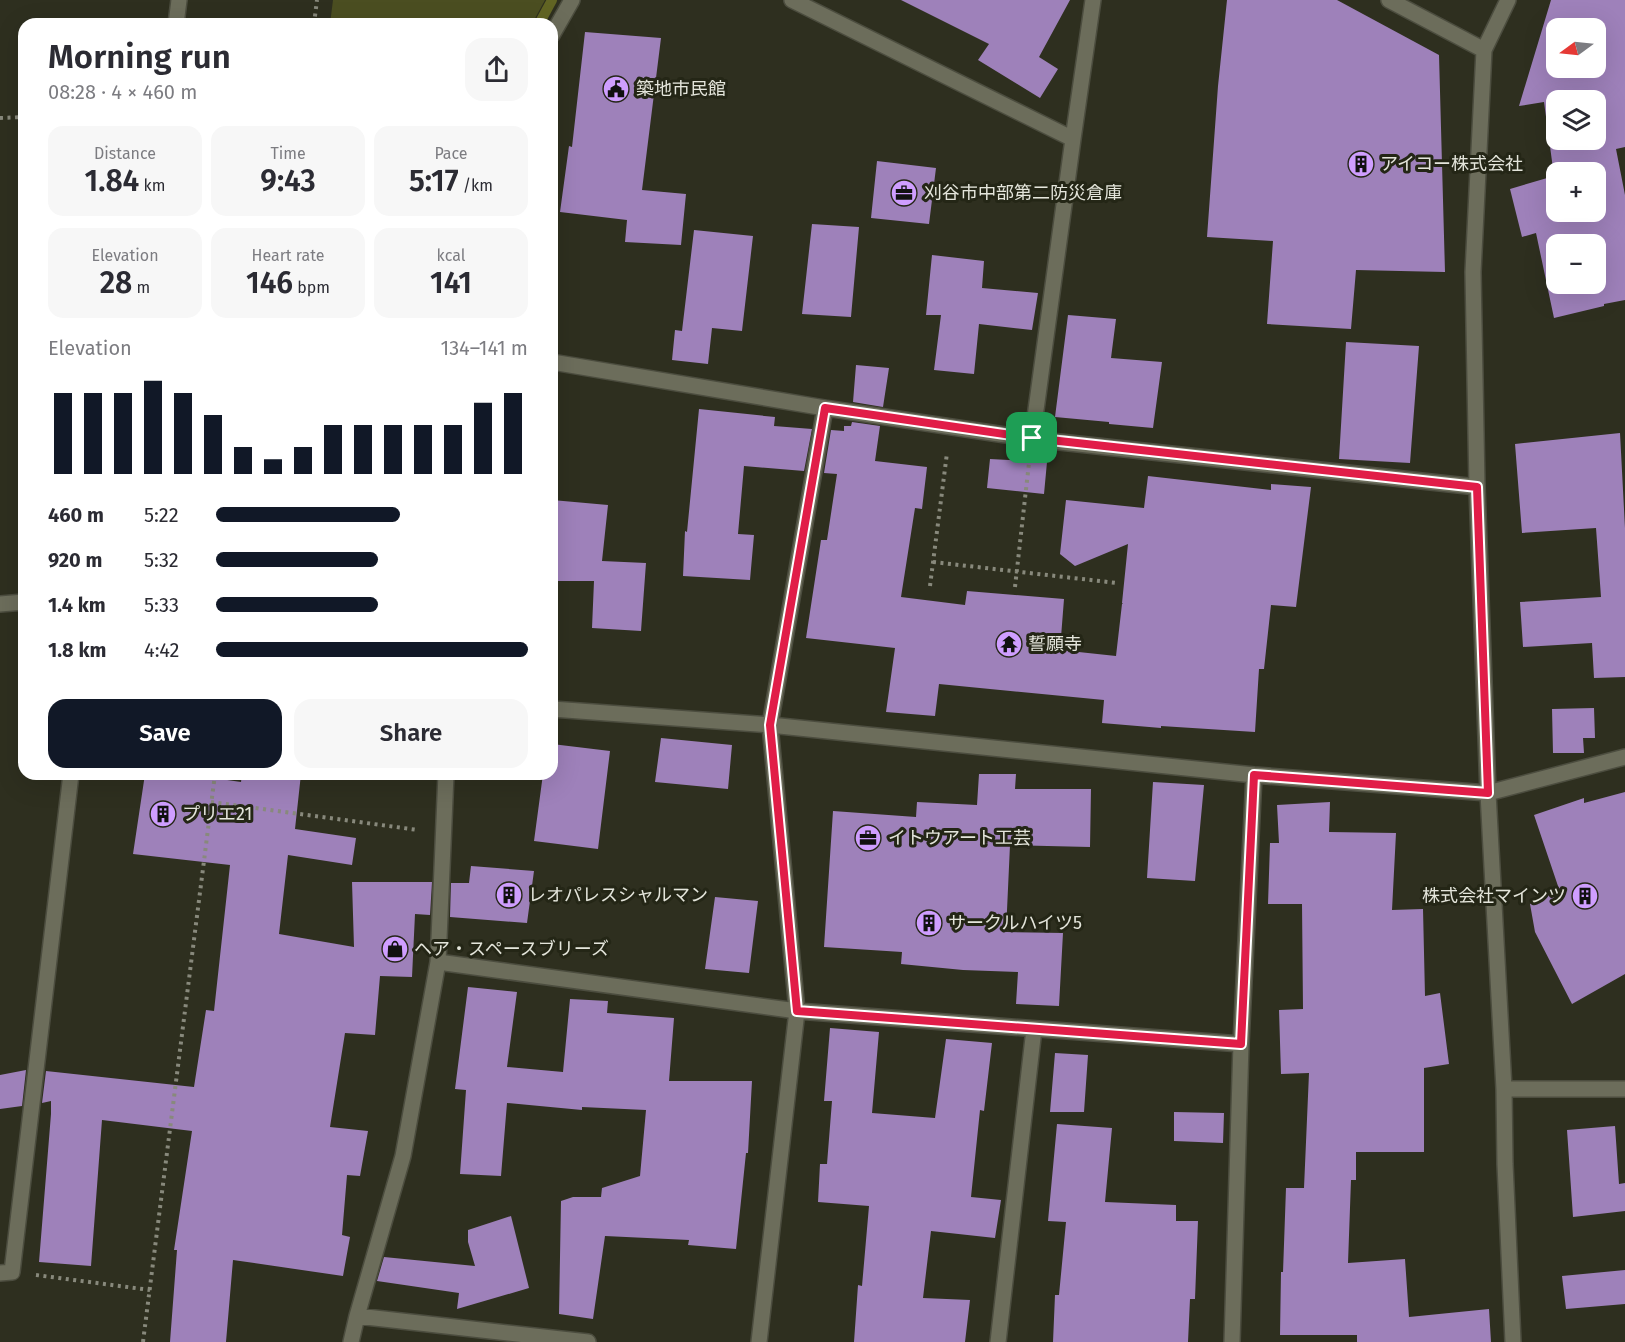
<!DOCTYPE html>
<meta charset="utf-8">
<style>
:root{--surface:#fff;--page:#f7f7f7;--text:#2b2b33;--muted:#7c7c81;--accent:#111827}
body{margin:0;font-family:"Fira Sans","Noto Sans JP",sans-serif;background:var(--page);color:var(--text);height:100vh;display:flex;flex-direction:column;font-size:22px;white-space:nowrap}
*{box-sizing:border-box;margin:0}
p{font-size:20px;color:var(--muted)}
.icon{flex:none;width:33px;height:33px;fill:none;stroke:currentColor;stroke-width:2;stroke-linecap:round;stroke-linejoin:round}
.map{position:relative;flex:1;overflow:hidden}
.drawer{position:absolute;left:18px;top:18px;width:540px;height:762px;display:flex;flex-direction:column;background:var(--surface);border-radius:18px;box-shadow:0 6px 24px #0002}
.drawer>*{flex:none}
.needle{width:39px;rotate:255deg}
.buttons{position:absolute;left:1546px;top:18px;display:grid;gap:12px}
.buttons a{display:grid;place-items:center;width:60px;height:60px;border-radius:12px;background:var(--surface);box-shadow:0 6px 24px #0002;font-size:30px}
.pin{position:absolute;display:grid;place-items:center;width:51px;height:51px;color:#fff;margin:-26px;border-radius:12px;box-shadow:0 3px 9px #0006}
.round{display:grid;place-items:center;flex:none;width:63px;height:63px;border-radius:18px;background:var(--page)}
.headline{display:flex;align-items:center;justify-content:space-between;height:102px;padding:0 30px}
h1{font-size:33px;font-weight:600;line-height:45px}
.stats{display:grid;grid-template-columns:repeat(3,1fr);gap:9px;height:102px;padding:6px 30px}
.stats div{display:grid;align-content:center;border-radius:15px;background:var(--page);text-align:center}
.stats b{font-size:30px;font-weight:600}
.stats small{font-size:16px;font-weight:400}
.stats p{font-size:16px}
.chart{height:168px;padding:12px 30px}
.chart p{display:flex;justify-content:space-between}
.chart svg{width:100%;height:108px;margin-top:6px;stroke:var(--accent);stroke-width:6}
.action{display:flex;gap:12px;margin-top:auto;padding:12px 30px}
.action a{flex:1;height:69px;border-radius:18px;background:var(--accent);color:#fff;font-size:24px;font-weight:600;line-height:69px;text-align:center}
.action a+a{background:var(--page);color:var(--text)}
ul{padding:0 30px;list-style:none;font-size:20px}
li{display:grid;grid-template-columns:96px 72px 1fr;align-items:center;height:45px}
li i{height:15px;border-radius:8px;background:var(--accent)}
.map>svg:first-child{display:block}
.green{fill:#4b4e21}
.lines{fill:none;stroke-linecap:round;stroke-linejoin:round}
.stream{stroke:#616423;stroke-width:10}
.building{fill:#9e81ba;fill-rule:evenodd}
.minor-casing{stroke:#4c4d3f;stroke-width:18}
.path{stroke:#88897c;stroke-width:4;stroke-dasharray:3 4.5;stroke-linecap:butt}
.minor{stroke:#6c6d5b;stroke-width:15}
.route-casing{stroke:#fff;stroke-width:12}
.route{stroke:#e11d48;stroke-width:8}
.labels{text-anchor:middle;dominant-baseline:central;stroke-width:6;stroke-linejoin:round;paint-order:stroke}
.poi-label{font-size:18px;fill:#e4e5db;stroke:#242616;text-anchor:start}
</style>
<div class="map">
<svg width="1625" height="1342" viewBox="0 0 1625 1342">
<rect width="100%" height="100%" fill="#2e2f1f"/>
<path class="green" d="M 333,0 L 545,0 L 532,24 L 330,24 Z"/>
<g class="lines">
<path class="stream" d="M 539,24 L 552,0"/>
</g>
<path class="building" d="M 901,0 L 1070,0 L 1039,57 L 1058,69 L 1040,98 L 978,60 L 989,44 Z
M 1227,0 L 1337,0 L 1439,55 L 1445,272 L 1356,270 L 1351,329 L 1267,324 L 1273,241 L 1207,237 L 1218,86 Z
M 1551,0 L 1625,0 L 1625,147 L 1616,149 L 1625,195 L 1625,300 L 1604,304 L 1604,306 L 1554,318 L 1536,233 L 1522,237 L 1510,189 L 1554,176 L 1544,102 L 1519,106 ZM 1557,28 L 1596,28 L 1596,68 L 1557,68 ZM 1557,100 L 1596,100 L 1596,140 L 1557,140 ZM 1557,172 L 1596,172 L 1596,212 L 1557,212 ZM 1557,244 L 1596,244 L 1596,284 L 1557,284 Z
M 585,32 L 661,38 L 642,190 L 686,194 L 681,245 L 625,242 L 627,220 L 560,212 L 569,146 L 572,147 Z
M 877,161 L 936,168 L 929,224 L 871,218 Z
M 812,224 L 859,227 L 851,317 L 802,314 Z
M 694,230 L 753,236 L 742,331 L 712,328 L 708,364 L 672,360 L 675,330 L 682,331 Z
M 932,255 L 984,261 L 982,288 L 1038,293 L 1032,330 L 979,324 L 974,374 L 934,370 L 941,315 L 926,315 Z
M 1068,315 L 1116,319 L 1111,358 L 1162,362 L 1153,428 L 1109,424 L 1109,422 L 1055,417 Z
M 1346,342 L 1419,346 L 1410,463 L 1339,459 Z
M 856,365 L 889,368 L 883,407 L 853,402 Z
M 699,409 L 775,417 L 774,426 L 812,429 L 804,471 L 744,466 L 738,534 L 754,535 L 750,580 L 683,576 L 685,531 L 687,532 Z
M 852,422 L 880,426 L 875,461 L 927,467 L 922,509 L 915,508 L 901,597 L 965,605 L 967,591 L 1064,599 L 1060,650 L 1116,656 L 1122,604 L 1123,604 L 1122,603 L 1128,544 L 1075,566 L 1060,554 L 1066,500 L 1144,508 L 1148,476 L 1271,490 L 1271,484 L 1311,487 L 1296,607 L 1271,605 L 1264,669 L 1259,669 L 1255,732 L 1161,726 L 1161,728 L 1102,723 L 1104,700 L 939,684 L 935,716 L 886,712 L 895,648 L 806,638 L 821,540 L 827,540 L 837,474 L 824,473 L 831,430 L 844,431 L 844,426 L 851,426 Z
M 1620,433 L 1625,528 L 1625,677 L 1594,678 L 1592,643 L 1523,647 L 1520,602 L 1601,597 L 1596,528 L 1522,533 L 1515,444 Z
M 990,459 L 1047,462 L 1044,494 L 987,488 Z
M 552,500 L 608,505 L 602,561 L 646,563 L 641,631 L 592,628 L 594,581 L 552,581 Z
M 1594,708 L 1595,738 L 1583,738 L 1584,753 L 1553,753 L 1552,709 Z
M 661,738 L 732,745 L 728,789 L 655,782 Z
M 552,744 L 610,751 L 598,849 L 534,841 L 543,774 L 552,774 Z
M 145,774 L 186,774 L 241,782 L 242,774 L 301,774 L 295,829 L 356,838 L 352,865 L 288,855 L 279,934 L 354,947 L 352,882 L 432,882 L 430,915 L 415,914 L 412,977 L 380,976 L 375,1035 L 345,1033 L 330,1127 L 368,1131 L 360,1176 L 347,1175 L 342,1235 L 350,1237 L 343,1276 L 233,1260 L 226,1342 L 170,1342 L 177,1250 L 174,1250 L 192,1131 L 102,1120 L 91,1266 L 39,1262 L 51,1114 L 51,1101 L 42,1103 L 46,1071 L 194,1087 L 206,1010 L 214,1011 L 230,865 L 133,854 Z
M 979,774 L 1016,774 L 1015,789 L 1091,789 L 1090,847 L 1010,845 L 1006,932 L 1063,933 L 1059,1006 L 1016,1004 L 1018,972 L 963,970 L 901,964 L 902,952 L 824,947 L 833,811 L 916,817 L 917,802 L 977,805 Z
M 1153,782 L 1204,785 L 1195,881 L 1147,878 Z
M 1625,792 L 1625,974 L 1572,1004 L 1535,932 L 1530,904 L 1559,889 L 1534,815 L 1584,798 L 1584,803 Z
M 1330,802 L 1329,832 L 1396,833 L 1392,910 L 1423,909 L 1425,996 L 1440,993 L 1449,1064 L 1424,1068 L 1424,1152 L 1356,1152 L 1356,1180 L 1351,1180 L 1348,1263 L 1405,1259 L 1409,1317 L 1489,1309 L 1491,1342 L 1357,1342 L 1357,1335 L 1280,1335 L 1281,1272 L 1283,1272 L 1286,1188 L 1304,1188 L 1309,1073 L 1281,1074 L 1279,1010 L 1303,1009 L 1302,904 L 1268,904 L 1270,843 L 1279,843 L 1277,805 Z
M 471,866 L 534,871 L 527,923 L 450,917 L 451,883 L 469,883 Z
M 715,897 L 758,901 L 749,973 L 705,969 Z
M 468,987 L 517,992 L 507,1067 L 563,1072 L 570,999 L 608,1001 L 607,1013 L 674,1018 L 669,1081 L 752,1081 L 748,1153 L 746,1153 L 736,1249 L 688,1245 L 689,1240 L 605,1236 L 593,1319 L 559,1314 L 561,1201 L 573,1197 L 601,1197 L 602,1188 L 640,1176 L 646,1110 L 582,1107 L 582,1110 L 507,1103 L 501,1176 L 460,1174 L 466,1090 L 455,1089 Z
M 830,1028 L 879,1032 L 872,1113 L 935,1118 L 946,1039 L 992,1043 L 984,1111 L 980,1110 L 971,1197 L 1001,1200 L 995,1238 L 931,1231 L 923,1298 L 970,1300 L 965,1342 L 854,1342 L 858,1285 L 862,1286 L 869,1206 L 818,1202 L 820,1164 L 827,1164 L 832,1101 L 824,1101 Z
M 1055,1053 L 1088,1055 L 1084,1112 L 1050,1112 Z
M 26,1070 L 22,1106 L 0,1109 L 0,1075 Z
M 1174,1112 L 1224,1113 L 1223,1143 L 1174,1141 Z
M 1057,1124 L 1112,1128 L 1105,1202 L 1176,1205 L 1176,1221 L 1198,1221 L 1195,1299 L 1190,1299 L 1188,1342 L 1053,1342 L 1055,1295 L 1059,1295 L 1066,1222 L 1048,1221 Z
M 1615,1126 L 1619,1184 L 1625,1183 L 1625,1211 L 1573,1217 L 1567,1130 Z
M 511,1216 L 529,1288 L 457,1309 L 459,1293 L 377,1281 L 384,1257 L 475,1266 L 468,1242 L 468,1230 Z
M 1625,1270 L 1625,1304 L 1566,1309 L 1562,1276 Z"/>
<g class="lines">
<defs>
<path id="minor" d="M 792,0 L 1073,139
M 1389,0 L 1484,50
M 1508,0 L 1484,50 L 1473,272 L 1477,487 L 1488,793 L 1504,1089 L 1505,1164 L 1513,1342
M 176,24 L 179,0
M 552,35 L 572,0
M 552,362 L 825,408 L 1032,439 L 1477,487
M 1032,439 L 1073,139 L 1093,0
M 0,604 L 24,602
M 552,709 L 770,725 L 1254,775 L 1488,793 L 1625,757
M 438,962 L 797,1011 L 1241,1044
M 1504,1089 L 1625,1089
M 0,1273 L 12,1272 L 71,774
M 357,1316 L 588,1342
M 351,1342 L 357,1316 L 403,1156 L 438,962 L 446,774
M 759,1342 L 797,1011 L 770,725 L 825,408
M 998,1342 L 1034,1029
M 1232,1342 L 1241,1044 L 1254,775"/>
</defs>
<use href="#minor" class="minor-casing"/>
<path class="path" d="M 314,24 L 317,0
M 0,118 L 24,117
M 933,562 L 1117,583
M 930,586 L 947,453
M 1015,587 L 1029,463
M 211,802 L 418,830
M 36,1275 L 150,1290
M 143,1342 L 215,774"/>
<use href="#minor" class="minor"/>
</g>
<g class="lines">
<defs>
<path id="route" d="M 825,408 L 1032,438 L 1477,487 L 1488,793 L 1254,775 L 1241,1044 L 797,1011 L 770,725 Z"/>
</defs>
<use href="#route" class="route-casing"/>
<use href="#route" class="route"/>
</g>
<defs>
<symbol id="civic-disc" viewBox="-11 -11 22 22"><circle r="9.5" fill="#cf9eff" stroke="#242616"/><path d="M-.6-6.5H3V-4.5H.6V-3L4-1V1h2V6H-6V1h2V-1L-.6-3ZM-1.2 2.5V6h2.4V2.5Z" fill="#111"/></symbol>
<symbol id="building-disc" viewBox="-11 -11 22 22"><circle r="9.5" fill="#cf9eff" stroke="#242616"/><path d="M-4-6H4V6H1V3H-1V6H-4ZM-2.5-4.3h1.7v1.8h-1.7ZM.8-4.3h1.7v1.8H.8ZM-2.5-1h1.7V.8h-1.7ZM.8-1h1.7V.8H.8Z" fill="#111"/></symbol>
<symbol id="office-disc" viewBox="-11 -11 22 22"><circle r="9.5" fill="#cf9eff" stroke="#242616"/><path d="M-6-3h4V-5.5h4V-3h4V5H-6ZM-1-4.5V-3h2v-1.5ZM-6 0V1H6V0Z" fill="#111"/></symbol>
<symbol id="temple-disc" viewBox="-11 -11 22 22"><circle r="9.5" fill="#cf9eff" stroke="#242616"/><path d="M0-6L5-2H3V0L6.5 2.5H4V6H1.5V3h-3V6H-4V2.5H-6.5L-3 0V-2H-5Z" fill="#111"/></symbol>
<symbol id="shop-disc" viewBox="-11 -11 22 22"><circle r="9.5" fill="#cf9eff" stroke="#242616"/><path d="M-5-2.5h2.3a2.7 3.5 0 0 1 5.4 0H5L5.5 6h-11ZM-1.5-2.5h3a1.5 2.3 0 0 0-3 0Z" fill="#111"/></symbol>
</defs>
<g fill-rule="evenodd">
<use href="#civic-disc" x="601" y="74" width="30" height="30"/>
<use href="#building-disc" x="1346" y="149" width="30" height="30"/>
<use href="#office-disc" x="889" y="178" width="30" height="30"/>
<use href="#temple-disc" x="994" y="629" width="30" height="30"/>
<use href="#building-disc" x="148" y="799" width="30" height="30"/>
<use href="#office-disc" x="853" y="823" width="30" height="30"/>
<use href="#building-disc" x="494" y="880" width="30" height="30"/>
<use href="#building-disc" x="1570" y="881" width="30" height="30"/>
<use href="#building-disc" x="914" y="908" width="30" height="30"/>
<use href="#shop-disc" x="380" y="934" width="30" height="30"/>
</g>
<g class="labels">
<g class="poi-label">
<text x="636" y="89">築地市民館</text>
<text x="1380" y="164">アイコー株式会社</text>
<text x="924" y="193">刈谷市中部第二防災倉庫</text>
<text x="1028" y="644">誓願寺</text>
<text x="182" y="814">プリエ21</text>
<text x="888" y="838">イトウアート工芸</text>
<text x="528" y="895">レオパレスシャルマン</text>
<text x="1566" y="896" text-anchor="end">株式会社マインツ</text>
<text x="948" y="923">サークルハイツ5</text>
<text x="414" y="949">ヘア・スペースブリーズ</text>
</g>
</g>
</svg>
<div class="buttons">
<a><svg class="needle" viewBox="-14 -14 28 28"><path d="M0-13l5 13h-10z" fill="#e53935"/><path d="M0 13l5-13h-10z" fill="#7c7c81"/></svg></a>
<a><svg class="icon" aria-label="layers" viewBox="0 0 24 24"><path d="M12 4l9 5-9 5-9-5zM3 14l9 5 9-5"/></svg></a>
<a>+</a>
<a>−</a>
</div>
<div class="pin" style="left:1032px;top:438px;background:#1e9e55"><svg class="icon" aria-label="arrive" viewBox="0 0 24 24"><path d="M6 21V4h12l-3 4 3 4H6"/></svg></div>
<section class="drawer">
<div class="headline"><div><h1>Morning run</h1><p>08:28 · 4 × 460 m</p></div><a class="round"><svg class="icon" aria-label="share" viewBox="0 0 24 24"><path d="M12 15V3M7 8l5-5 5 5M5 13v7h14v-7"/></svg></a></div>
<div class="stats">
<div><p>Distance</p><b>1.84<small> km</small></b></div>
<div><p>Time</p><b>9:43</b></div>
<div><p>Pace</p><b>5:17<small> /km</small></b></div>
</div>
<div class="stats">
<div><p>Elevation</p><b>28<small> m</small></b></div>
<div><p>Heart rate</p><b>146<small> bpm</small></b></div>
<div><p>kcal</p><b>141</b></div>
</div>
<div class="chart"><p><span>Elevation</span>134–141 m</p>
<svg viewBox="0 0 160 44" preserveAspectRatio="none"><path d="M5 44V11M15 44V11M25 44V11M35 44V6M45 44V11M55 44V20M65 44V33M75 44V38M85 44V33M95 44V24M105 44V24M115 44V24M125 44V24M135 44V24M145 44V15M155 44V11"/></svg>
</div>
<ul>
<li><b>460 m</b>5:22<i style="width:59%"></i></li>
<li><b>920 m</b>5:32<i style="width:52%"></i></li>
<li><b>1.4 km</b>5:33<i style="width:52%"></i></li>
<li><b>1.8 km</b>4:42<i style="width:100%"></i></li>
</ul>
<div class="action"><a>Save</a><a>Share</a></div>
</section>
</div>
